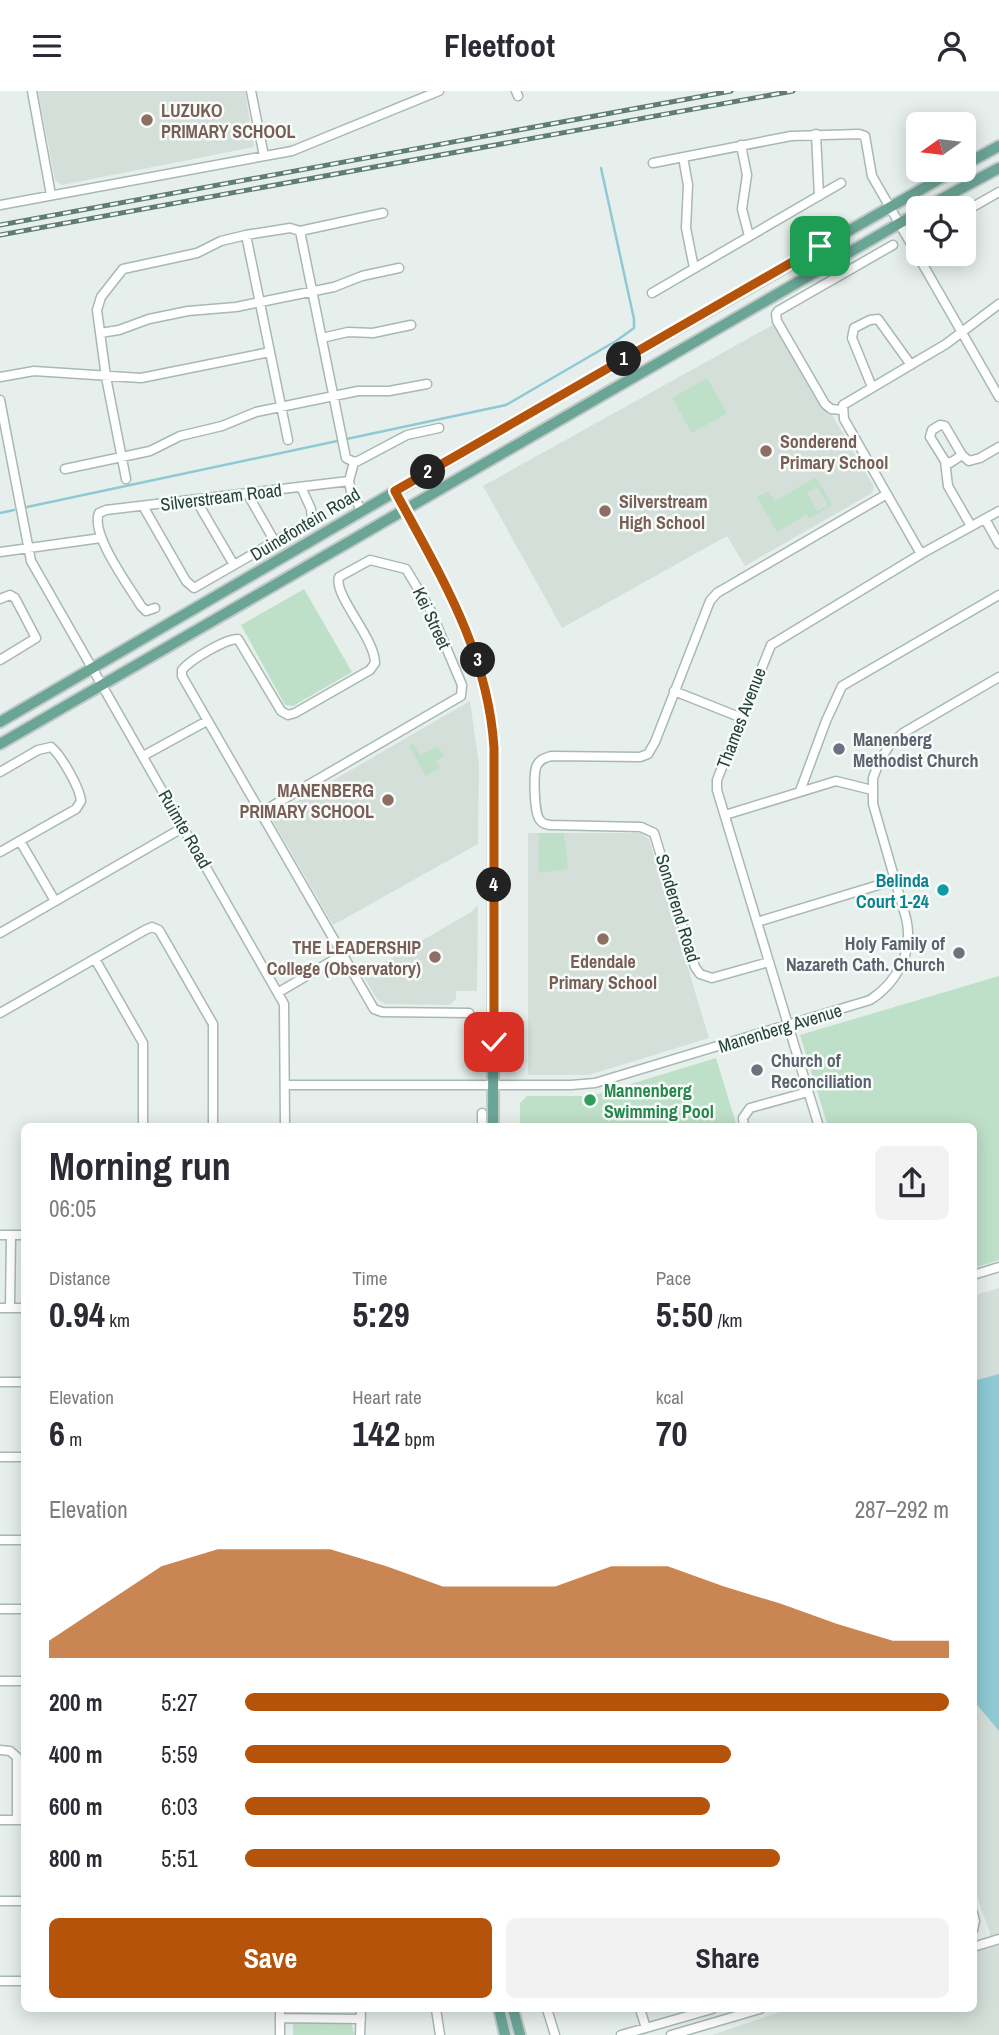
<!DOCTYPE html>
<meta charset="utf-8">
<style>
:root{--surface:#fff;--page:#f2f2f3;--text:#2b2b33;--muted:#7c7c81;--accent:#b45309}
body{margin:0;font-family:"Archivo Narrow",sans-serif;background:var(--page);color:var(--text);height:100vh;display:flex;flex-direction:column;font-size:26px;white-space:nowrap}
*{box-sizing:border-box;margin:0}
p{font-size:23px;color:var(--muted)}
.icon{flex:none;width:38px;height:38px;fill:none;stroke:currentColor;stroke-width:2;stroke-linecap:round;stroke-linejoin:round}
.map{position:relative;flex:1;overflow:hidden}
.sheet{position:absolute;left:21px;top:1032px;width:956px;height:889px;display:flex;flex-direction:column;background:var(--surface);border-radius:10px;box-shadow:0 4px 18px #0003}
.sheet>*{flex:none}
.needle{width:46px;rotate:256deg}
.controls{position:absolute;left:906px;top:21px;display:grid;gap:14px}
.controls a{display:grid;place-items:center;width:70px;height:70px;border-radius:10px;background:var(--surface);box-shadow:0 4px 18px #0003;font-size:35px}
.pin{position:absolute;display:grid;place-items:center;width:60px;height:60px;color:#fff;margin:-30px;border-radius:14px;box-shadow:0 4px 10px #0006}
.km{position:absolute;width:35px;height:35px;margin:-18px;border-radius:50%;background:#222;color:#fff;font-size:19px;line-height:35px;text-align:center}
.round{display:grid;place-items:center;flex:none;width:74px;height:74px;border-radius:10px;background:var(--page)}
.overview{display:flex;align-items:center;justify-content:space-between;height:119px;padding:0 28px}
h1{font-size:38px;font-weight:700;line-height:52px}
.figures{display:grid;grid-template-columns:repeat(3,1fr);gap:10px;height:119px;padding:7px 28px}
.figures div{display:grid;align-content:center}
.figures b{font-size:35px;font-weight:700}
.figures small{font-size:19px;font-weight:400}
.figures p{font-size:19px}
.chart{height:196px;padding:14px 28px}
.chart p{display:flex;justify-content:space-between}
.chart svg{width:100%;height:126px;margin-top:7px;fill:var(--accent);opacity:.7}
.primary-button{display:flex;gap:14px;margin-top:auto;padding:14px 28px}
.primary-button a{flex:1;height:80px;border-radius:10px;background:var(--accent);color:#fff;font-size:28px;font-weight:700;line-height:80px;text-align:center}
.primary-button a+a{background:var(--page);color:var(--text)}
ul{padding:0 28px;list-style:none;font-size:23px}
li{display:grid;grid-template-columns:112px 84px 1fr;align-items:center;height:52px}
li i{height:18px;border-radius:9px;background:var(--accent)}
header{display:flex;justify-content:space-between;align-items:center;height:91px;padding:0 28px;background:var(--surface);font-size:32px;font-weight:700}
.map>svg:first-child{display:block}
.built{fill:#d4dfda}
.green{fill:#bfe0c8;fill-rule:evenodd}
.water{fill:#8ec9d4}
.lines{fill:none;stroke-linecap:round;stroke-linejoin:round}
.stream{stroke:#8ec9d4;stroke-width:2.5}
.minor-casing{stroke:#a8b8b2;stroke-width:11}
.major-casing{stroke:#c2cac8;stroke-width:14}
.minor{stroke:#fff;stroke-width:8}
.major{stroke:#6aa596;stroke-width:10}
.rail-casing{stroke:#5f7d75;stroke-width:5}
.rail{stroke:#f7fbf9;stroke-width:2.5;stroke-dasharray:8;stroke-linecap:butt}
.route-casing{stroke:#fff;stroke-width:14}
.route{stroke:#b45309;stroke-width:9}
.education-dot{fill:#8d6e63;stroke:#f7fbf9;stroke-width:2.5}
.worship-dot{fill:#6b7280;stroke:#f7fbf9;stroke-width:2.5}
.culture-dot{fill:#0f9aa8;stroke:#f7fbf9;stroke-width:2.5}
.leisure-dot{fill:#2e9e5b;stroke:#f7fbf9;stroke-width:2.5}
.labels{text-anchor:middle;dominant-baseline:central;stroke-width:5;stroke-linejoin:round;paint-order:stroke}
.education-label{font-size:18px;font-weight:bold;fill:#785e54;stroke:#f7fbf9;text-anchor:start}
.street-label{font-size:18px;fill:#24423a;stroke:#f7fbf9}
.worship-label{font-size:18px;font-weight:bold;fill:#5b616d;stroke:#f7fbf9;text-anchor:start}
.culture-label{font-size:18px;font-weight:bold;fill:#0d838f;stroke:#f7fbf9;text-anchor:end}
.leisure-label{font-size:18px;font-weight:bold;fill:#27864d;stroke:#f7fbf9;text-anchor:start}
</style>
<header><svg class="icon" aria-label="menu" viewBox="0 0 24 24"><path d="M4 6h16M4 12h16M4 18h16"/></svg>Fleetfoot<svg class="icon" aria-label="person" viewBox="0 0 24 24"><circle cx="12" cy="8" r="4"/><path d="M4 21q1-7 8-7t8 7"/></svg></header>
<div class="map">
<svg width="999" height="1944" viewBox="0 0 999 1944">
<rect width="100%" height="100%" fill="#e6efeb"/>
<path class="built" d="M 38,0 L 245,0 L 254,56 L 62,94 L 55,89 Z
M 776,232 L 828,324 L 831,322 L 874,396 L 872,402 L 745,475 L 727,445 L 562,537 L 483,395 Z
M 470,610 L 479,674 L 478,753 L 333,834 L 273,730 L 275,723 Z
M 528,742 L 641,742 L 649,748 L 709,947 L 589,984 L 528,984 Z
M 478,814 L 477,900 L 456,900 L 456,908 L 450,914 L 385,913 L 377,908 L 363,884 L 471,821 Z
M 999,1197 L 999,1944 L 712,1944 L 789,1918 L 973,1918 L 973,1857 L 989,1851 L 990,1842 L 973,1794 L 973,1205 Z"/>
<path class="green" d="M 707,287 L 727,322 L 692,342 L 672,307 Z
M 816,386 L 832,414 L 809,428 L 806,424 L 777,441 L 757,406 L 768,400 L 775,410 ZM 817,396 L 828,414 L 818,420 L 807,402 Z
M 304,498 L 352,581 L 293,615 L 285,614 L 241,534 Z
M 413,653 L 420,664 L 438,655 L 444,665 L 436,670 L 440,677 L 426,685 L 409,655 Z
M 539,742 L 564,742 L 568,778 L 539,782 Z
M 999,885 L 999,1169 L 973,1177 L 973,1036 L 828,1036 L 800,944 Z
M 716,967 L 737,1036 L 520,1036 L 520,1012 L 527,1005 L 591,1005 Z
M 293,1932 L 347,1932 L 352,1934 L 354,1944 L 293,1944 Z"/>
<path class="water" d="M 999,1283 L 999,1640 L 973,1609 L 973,1290 Z"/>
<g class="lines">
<path class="stream" d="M 27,416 L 506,314 L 616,250 L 634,237 L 634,228 L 601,77
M 0,422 L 14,419"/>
<defs>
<path id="minor" d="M 32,0 L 51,104
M 251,0 L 264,65
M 516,0 L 518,5
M 816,43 L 819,105
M 741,54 L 747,84 L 742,118 L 749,145
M 683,66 L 688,94 L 686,137 L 694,177
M 653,72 L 791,45 L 859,43 L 865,45 L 872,85 L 999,306
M 0,114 L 292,60 L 439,0
M 964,121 L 999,101
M 300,140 L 346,367 L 354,371 L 358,370 L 407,344 L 439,337
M 246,144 L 288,349
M 652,202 L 841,92
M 100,242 L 119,239 L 149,228 L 188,220 L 236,216 L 334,196 L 362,185 L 399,177
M 322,247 L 348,241 L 373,242 L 411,234
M 0,286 L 34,280 L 141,287 L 270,261
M 872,296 L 852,247 L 854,237 L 870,229 L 878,228 L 911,274
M 0,309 L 31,470 L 284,913 L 285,1036
M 842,319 L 831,318 L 825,313 L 777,230 L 776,223 L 778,220 L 893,154
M 962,364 L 950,372 L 945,370 L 930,346 L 932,339 L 940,334 L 945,335 L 962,364 L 969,370 L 980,367 L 999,356
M 945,370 L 948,395 L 971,435
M 65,378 L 150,360 L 180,345 L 222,335 L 256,321 L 358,300 L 389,300 L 427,293
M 126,388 L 106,286 L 97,219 L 101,206 L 123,178 L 197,162 L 221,150 L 246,144 L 290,137 L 300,140 L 383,122
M 349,390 L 351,401 L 362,420
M 247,402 L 275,451
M 196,409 L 234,474
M 143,415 L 186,490 L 194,497 L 312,429 L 311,418 L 301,396
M 985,428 L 999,453
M 0,461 L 101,447
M 921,463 L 844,328 L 843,314 L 946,253 L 999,213
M 0,508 L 10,504 L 15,507 L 36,547 L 0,569
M 155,517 L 146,520 L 141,515 C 129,495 90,443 99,422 L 106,419 L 349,390 L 354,371
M 674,600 L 742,627
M 143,665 L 207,630
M 0,681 L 38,659 L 51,656 C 61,664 80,697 81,710 L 76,718 L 0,761
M 800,700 L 826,630 L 842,595 L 999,504
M 260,722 L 461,605 L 462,594 L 429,516 L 406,478 L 370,469 L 339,486 C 333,504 375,547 375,572 L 370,579 L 295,622 L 288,624 L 281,620 L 238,548 C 225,548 190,569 182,579 L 182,585 L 374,918 L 382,921 L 469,922
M 725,724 L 836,690 L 872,699
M 20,750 L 55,810
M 757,831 L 895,789
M 0,842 L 184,736
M 95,868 L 143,952 L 143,1036
M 769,871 L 712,887 L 700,883 L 695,876 L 654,742 L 641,736 L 550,734 C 545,733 543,733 540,729 C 534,723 533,681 537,674 C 540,668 545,667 551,665 L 640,666 L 648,663 L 655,651 L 710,510 L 717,502 L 887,403
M 279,901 L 342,864
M 0,922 L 145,839 L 152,836 L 159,839 L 213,933 L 213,1036
M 286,994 L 571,994 L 595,992 L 870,909 C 898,891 914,859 906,827 L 873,713 L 873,687 L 879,671 L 889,655 L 903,642 L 999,586
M 482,1036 L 482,1022
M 744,1036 L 743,1027 L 750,1017 L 808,1001
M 819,1036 L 717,699 L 717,689 L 771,554 L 921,463 L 999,420
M 0,1144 L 24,1144
M 973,1184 L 999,1176
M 0,1217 L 24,1217
M 10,1217 L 11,1144
M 0,1291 L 24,1291
M 0,1366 L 24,1366
M 0,1449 L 24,1449
M 0,1518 L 24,1518
M 0,1590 L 24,1590
M 0,1659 L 10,1660 L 17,1666 L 17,1729
M 0,1729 L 24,1729
M 0,1810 L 24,1810
M 973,1822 L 975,1830 L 973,1839
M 973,1856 L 999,1848
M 0,1890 L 24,1890
M 280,1918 L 280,1944
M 436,1918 L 440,1944
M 547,1918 L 555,1944
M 640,1918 L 646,1937
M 280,1927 L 361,1928
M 360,1944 L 361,1918
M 621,1944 L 712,1918
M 671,1944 L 760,1918"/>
<path id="major" d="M 964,74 L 999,55
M 925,117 L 999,77
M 395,400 C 440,484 488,560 494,658 L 493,1036
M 0,631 L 530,322 L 955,79
M 0,653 L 919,121
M 499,1918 L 505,1944
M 513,1918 L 520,1944"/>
</defs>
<use href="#minor" class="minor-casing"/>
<use href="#major" class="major-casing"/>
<use href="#minor" class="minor"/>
<use href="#major" class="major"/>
<defs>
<path id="rail" d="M 0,134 L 731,0
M 0,144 L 793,0"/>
</defs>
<use href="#rail" class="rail-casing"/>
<use href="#rail" class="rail"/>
</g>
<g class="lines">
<defs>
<path id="route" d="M 494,951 L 494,657 C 488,560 440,484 395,400 L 820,155"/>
</defs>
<use href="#route" class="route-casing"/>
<use href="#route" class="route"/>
</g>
<g class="education-dot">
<circle cx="147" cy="29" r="7"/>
<circle cx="766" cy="360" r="7"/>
<circle cx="605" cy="420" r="7"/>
<circle cx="388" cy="709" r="7"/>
<circle cx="603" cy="848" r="7"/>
<circle cx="435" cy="866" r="7"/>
</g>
<g class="worship-dot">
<circle cx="839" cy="658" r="7"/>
<circle cx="959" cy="862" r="7"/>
<circle cx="757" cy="979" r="7"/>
</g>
<circle class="culture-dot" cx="943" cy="799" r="7"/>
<circle class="leisure-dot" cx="590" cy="1009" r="7"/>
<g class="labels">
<g class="education-label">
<text x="161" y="19">LUZUKO<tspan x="161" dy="21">PRIMARY SCHOOL</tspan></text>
<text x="780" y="350">Sonderend<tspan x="780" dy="21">Primary School</tspan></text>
<text x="619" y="410">Silverstream<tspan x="619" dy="21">High School</tspan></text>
<text x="374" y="699" text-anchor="end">MANENBERG<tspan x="374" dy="21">PRIMARY SCHOOL</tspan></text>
<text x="421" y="856" text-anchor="end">THE LEADERSHIP<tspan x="421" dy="21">College (Observatory)</tspan></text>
<text x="603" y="870" text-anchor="middle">Edendale<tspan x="603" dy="21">Primary School</tspan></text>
</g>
<g class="street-label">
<text transform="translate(221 406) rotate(-7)">Silverstream Road</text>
<text transform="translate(305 433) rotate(-31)">Duinefontein Road</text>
<text transform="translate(432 527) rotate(65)">Kei Street</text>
<text transform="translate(741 627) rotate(-69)">Thames Avenue</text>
<text transform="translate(185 738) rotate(60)">Ruimte Road</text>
<text transform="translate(678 817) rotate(73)">Sonderend Road</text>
<text transform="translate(780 937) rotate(-17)">Manenberg Avenue</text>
</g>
<g class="worship-label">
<text x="853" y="648">Manenberg<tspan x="853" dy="21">Methodist Church</tspan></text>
<text x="945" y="852" text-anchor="end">Holy Family of<tspan x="945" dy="21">Nazareth Cath. Church</tspan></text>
<text x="771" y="969">Church of<tspan x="771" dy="21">Reconciliation</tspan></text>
</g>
<g class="culture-label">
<text x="929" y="789">Belinda<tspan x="929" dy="21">Court 1-24</tspan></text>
</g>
<g class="leisure-label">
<text x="604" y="999">Mannenberg<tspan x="604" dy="21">Swimming Pool</tspan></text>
</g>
</g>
</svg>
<div class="controls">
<a><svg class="needle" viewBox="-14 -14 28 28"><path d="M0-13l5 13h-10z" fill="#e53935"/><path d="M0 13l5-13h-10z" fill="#7c7c81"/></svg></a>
<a><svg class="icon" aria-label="locate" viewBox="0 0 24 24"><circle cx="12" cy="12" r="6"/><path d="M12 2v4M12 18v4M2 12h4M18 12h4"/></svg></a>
</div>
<div class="pin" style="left:820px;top:155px;background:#1e9e55"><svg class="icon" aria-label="arrive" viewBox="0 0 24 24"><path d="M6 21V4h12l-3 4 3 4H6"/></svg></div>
<div class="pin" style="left:494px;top:951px;background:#d93025"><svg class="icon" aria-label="check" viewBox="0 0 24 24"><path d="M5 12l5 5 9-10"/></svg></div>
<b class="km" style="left:624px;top:268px">1</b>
<b class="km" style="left:428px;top:381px">2</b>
<b class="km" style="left:478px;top:569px">3</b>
<b class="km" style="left:494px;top:794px">4</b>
<section class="sheet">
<div class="overview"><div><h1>Morning run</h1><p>06:05</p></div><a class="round"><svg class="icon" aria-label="share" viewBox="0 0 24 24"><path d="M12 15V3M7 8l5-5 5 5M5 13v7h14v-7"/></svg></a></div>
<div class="figures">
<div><p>Distance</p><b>0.94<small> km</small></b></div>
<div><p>Time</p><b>5:29</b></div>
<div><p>Pace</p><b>5:50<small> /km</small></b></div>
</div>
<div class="figures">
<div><p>Elevation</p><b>6<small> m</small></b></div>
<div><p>Heart rate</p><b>142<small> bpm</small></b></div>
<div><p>kcal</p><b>70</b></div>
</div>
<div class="chart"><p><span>Elevation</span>287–292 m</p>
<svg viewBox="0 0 160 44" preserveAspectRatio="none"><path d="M0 44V38L10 25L20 12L30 6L40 6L50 6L60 12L70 19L80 19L90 19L100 12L110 12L120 19L130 25L140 32L150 38L160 38V44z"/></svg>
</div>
<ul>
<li><b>200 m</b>5:27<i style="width:100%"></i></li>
<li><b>400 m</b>5:59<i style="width:69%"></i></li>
<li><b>600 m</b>6:03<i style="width:66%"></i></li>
<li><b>800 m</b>5:51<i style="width:76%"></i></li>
</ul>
<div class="primary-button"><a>Save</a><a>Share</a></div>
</section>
</div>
